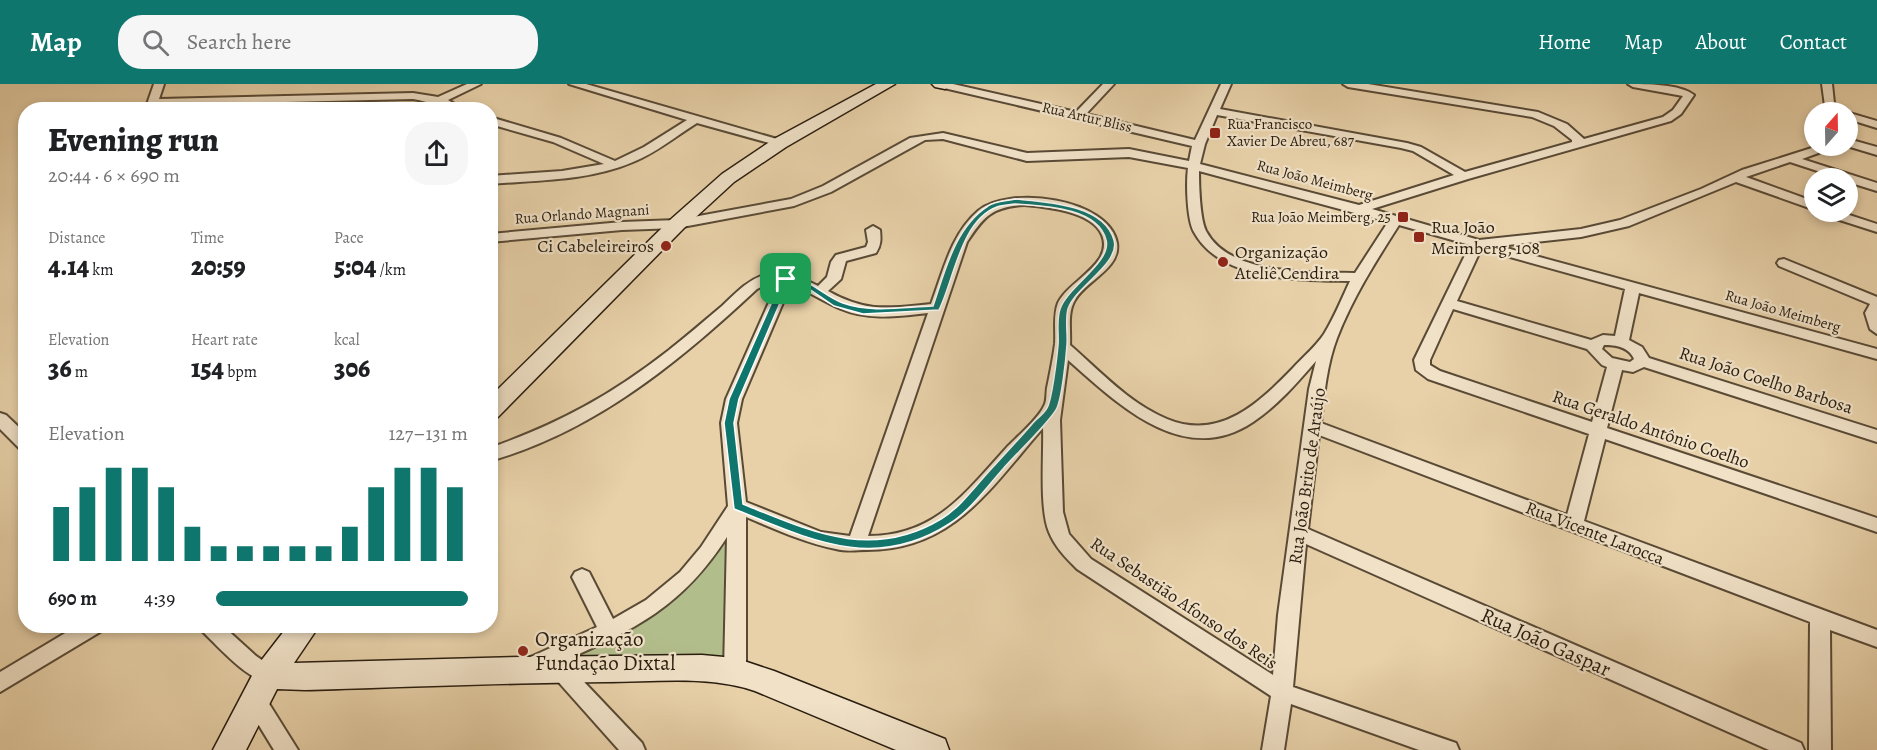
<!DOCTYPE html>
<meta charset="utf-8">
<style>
:root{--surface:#fff;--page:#f6f6f6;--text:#202124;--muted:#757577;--accent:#0f766e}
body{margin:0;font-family:Alegreya,serif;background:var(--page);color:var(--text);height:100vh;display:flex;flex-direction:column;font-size:22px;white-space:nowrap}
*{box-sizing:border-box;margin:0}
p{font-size:20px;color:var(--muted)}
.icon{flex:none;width:33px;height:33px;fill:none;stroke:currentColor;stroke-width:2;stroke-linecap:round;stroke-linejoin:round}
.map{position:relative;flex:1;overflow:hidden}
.panel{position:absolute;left:18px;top:18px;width:480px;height:531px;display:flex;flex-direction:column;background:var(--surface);border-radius:24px;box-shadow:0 3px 9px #0003}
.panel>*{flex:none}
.needle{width:39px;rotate:20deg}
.buttons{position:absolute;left:1804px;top:18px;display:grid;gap:12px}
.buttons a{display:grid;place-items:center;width:54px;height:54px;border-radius:50%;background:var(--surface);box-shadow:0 3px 9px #0003;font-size:30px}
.pin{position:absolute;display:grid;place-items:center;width:51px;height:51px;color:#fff;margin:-26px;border-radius:12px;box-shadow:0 3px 9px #0006}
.round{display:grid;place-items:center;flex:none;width:63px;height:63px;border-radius:24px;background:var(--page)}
.overview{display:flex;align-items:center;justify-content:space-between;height:102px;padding:0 30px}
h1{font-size:33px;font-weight:800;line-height:45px}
.stats{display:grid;grid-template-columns:repeat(3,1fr);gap:9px;height:102px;padding:6px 30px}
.stats div{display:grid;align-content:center}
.stats b{font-size:26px;font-weight:800}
.stats small{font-size:16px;font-weight:400}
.stats p{font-size:16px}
.chart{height:168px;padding:12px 30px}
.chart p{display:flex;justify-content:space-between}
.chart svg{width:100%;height:108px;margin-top:6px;stroke:var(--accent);stroke-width:6}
ul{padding:0 30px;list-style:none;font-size:20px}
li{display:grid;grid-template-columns:96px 72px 1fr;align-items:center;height:45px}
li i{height:15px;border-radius:8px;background:var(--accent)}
header{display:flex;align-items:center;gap:36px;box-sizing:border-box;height:84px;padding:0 30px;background:var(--accent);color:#fff}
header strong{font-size:28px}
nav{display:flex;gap:33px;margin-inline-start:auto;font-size:21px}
.search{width:420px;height:54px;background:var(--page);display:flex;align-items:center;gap:15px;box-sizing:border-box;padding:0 21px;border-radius:24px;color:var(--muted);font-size:22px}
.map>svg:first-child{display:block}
.green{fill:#b1bd8b;stroke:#6d6d4d;stroke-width:1.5}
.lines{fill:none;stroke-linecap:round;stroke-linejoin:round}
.street-casing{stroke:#594a36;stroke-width:4}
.secondary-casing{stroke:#291d0f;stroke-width:3}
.street{fill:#f0e1c7;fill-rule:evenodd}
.secondary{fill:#f0e1c7;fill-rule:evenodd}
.route{fill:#0f766e;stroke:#fff;stroke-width:1.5;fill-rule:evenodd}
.poi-dot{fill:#8f2418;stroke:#f0e1c7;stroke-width:2}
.labels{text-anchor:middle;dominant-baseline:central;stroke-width:4.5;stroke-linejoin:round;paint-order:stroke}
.far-street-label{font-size:15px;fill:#291d0f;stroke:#f0e1c7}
.far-poi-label{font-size:15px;fill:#291d0f;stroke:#f0e1c7;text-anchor:start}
.poi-label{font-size:18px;fill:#291d0f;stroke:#f0e1c7;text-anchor:start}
.street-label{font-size:18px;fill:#291d0f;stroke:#f0e1c7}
.near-poi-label{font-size:21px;fill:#291d0f;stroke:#f0e1c7;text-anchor:start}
.near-street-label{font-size:21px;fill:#291d0f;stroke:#f0e1c7}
</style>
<header>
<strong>Map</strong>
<div class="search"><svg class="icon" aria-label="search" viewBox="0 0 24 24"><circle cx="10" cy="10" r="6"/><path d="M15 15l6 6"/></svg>Search here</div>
<nav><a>Home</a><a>Map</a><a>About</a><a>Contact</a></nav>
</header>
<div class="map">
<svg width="1877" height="666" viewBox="0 0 1877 666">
<rect width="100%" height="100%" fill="#e8d1a9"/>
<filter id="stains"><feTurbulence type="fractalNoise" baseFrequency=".00333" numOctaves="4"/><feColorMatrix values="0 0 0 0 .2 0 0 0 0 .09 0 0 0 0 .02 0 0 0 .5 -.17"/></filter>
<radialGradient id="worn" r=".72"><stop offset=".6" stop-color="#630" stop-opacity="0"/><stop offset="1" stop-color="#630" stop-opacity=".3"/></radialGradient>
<path class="green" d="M 732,444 L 724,575 L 574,573 L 645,533 Z"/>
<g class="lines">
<defs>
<path id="street" d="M 154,0 L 164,0 L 159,15 L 413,9 L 438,13 L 467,0 L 481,0 L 448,16 L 464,26 C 447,26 431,18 413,15 L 157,21 L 156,26 L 145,26 Z
M 569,0 L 586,0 L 784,57 L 786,59 L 780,62 L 697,39 C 676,52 656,69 633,78 C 589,97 538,96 490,100 L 490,92 L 562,87 L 604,80 L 553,58 L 490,40 L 490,33 L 561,54 L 615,77 L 644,63 L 687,36 Z
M 939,0 L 953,0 L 1076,28 L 1103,0 L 1114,0 L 1086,30 L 1195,56 L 1221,0 L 1231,0 L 1220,25 L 1407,59 L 1421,63 L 1465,88 L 1572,58 L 1572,56 L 1554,42 L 1532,33 L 1348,3 L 1343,0 L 1368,0 L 1538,28 L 1567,40 L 1584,55 L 1663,33 L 1673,26 L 1683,12 L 1633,3 L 1628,0 C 1647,0 1680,0 1694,11 L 1681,30 L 1671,37 L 1468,95 L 1372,125 L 1479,156 L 1581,145 L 1620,136 L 1701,105 L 1742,86 L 1818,62 L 1833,62 L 1832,64 L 1802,75 L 1877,99 L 1877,107 L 1848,98 L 1848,94 L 1839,94 L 1790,78 L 1746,93 L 1815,118 L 1815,126 L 1736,98 L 1629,142 L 1581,153 L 1499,162 L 1877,265 L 1877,275 L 1639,209 L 1629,256 L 1642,263 L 1649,274 L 1877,346 L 1877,358 L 1644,283 L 1633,288 L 1622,286 L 1607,344 L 1877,434 L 1877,448 L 1605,355 L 1584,437 L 1877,546 L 1877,563 L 1830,546 L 1831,666 L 1809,666 L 1810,538 L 1319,351 L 1308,445 L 1801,659 L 1804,666 L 1769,666 L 1306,460 L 1293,603 L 1456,659 L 1459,666 L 1419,666 L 1291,620 L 1284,666 L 1262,666 L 1271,612 L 1077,485 C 1066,474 1055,463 1049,448 C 1039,424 1044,371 1043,344 C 991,403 954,466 867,466 C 857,466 847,468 836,465 C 805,459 775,445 746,433 L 746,587 L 742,593 L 735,596 L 728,593 L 724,587 L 727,453 C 682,523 636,545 561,578 L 568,581 L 642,659 L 645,666 L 619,666 L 554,593 L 550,587 L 553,582 L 533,590 L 526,587 L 523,581 L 526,575 L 597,543 L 572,493 L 575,488 L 582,485 L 589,488 L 613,535 L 646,516 L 680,488 L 701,463 L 728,422 L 721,339 L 726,315 L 778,198 L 770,199 L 757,205 C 679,278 595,347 490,377 L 490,364 C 560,339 610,312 669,266 C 687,252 704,237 722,222 C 734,211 745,198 761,192 C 780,185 801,193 818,202 L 827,193 L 831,178 L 836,171 L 866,163 L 868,158 L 866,146 L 873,142 L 880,146 C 881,156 881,161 876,169 L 846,177 L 841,195 L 828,207 C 867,229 889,224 931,220 C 943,188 951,150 978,127 C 1008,101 1109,114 1117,159 C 1121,185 1085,197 1075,216 C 1067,229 1071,246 1070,261 C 1101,288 1129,319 1167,335 C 1220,357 1259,319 1293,284 C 1303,273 1316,262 1324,250 C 1334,234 1342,214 1350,197 C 1302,196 1221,198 1194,148 C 1187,136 1186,99 1188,84 L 1129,73 L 1027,77 L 943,55 L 925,56 L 831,108 L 794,122 L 677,144 L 622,146 L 490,158 L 490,150 L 622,138 L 677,136 L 791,115 L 823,102 L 910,54 L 943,49 L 1027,69 L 1129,65 L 1189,77 L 1192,62 L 944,4 L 940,3 ZM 1217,31 L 1401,64 L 1413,67 L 1454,91 L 1359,121 L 1200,80 L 1205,60 ZM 1199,87 L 1388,138 L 1355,189 C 1311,188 1230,192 1206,147 C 1200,135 1199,101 1199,87 ZM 1024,121 C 1046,123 1092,127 1102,151 C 1114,180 1069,196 1058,219 C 1053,232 1056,246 1055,260 C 1053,275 1050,289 1047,304 C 1046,310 1047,318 1044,322 C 1038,335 1018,352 1008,362 C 966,408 936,452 868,452 L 967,158 C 984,132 992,123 1024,121 ZM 1399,141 L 1470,161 L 1414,276 L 1416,286 L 1428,295 L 1589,350 L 1567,431 L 1321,339 C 1324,311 1327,280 1337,254 C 1353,213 1376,177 1399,141 ZM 1481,165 L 1625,205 L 1615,252 L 1603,251 L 1591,256 L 1457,217 ZM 791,200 C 808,207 824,218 841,225 C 869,237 899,232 928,229 L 850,452 L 821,448 L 746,418 L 737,339 L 742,315 ZM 1453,225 L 1587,265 L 1602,281 L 1607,283 L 1592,338 L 1440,287 L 1430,281 L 1430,276 ZM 1604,261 C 1616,261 1629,263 1634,275 L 1630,278 L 1612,274 L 1602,265 ZM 1068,276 C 1117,319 1183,385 1253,338 C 1277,322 1297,299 1316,277 L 1309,305 L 1278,531 L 1273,591 L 1091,475 L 1069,450 L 1063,428 L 1060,336 Z
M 1822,0 L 1832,0 L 1834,19 L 1846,28 L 1877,37 L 1877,44 L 1848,35 L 1848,28 L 1834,28 L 1825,22 Z
M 1848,55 L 1877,63 L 1877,71 L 1847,62 Z
M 1823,128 L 1840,128 L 1877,140 L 1877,148 L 1824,131 Z
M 1784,175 L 1877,213 L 1877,250 L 1870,245 L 1865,229 L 1870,220 L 1779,182 L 1777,179 L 1779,176 Z
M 0,329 L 6,331 L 26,350 L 26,367 L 20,365 L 0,345 Z
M 77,542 L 103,542 L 100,548 L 0,608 L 0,588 Z
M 200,542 L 223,542 L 256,572 L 275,585 L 279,591 L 275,597 C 255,605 218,562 203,548 Z
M 255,608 L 263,610 L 298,666 L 274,666 L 244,617 L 247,610 Z"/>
<path id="secondary" d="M 876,0 L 895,0 L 786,63 L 734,98 L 684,144 L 498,333 L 490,335 L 490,313 L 670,136 L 722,90 L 774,55 Z
M 932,0 L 953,0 L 945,5 L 935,3 Z
M 288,542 L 319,542 L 294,579 L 522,573 L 702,571 L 735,574 L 774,587 L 945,655 L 949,666 L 896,666 L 755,607 C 708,591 655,598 606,598 C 506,599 405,603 305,606 L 277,605 L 246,666 L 213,666 L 257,582 Z"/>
</defs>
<use href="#street" class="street-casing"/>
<use href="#secondary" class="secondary-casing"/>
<use href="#street" class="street"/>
<use href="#secondary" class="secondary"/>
</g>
<path class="route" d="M 1015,115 C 1046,118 1104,120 1114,156 C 1121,179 1075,203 1068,225 C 1065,237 1068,250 1067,261 C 1066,275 1062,313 1057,324 C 1052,336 1013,373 1003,385 C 986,404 970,427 949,440 C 873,489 807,454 734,425 L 724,339 L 729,315 L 783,193 C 807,191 823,212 843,219 C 871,229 903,223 933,222 C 945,187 955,143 988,122 C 995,117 1007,117 1015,115 ZM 1015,120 C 1042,122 1098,123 1106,156 C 1112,178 1067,203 1060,225 C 1056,237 1059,250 1058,261 C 1057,273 1052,315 1047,324 C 1044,330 1036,335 1032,340 C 1019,355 1005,370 992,384 C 976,401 961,423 941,435 C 871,477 810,447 743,420 L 734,339 L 739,315 L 789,198 L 809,205 L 834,222 L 863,230 L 939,226 C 954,196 961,136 997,123 C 1003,121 1009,121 1015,120 Z"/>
<g class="poi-dot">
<rect x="1209" y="43" width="12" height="12" rx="3"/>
<rect x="1397" y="127" width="12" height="12" rx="3"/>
<rect x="1413" y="147" width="12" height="12" rx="3"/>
<circle cx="666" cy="162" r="6"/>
<circle cx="1223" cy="178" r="6"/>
<circle cx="523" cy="567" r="6"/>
</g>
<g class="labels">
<g class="far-street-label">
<text transform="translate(1087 33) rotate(13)">Rua Artur Bliss</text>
<text transform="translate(1315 96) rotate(15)">Rua João Meimberg</text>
<text transform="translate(582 130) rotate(-4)">Rua Orlando Magnani</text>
<text transform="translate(1783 227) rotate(16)">Rua João Meimberg</text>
</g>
<g class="far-poi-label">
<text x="1227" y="40">Rua Francisco<tspan x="1227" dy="17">Xavier De Abreu, 687</tspan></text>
<text x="1391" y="133" text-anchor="end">Rua João Meimberg, 25</text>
</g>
<g class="poi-label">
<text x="1431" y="143">Rua João<tspan x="1431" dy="21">Meimberg, 108</tspan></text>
<text x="654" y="162" text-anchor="end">Ci Cabeleireiros</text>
<text x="1235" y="168">Organização<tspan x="1235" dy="21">Ateliê Cendira</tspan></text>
</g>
<g class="street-label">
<text transform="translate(1766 296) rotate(18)">Rua João Coelho Barbosa</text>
<text transform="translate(1651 345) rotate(19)">Rua Geraldo Antônio Coelho</text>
<text transform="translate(1307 392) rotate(-82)">Rua João Brito de Araújo</text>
<text transform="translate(1595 449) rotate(21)">Rua Vicente Larocca</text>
<text transform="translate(1184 519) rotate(34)">Rua Sebastião Afonso dos Reis</text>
</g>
<g class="near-poi-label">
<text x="535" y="555">Organização<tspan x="535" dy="24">Fundação Dixtal</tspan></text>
</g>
<g class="near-street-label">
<text transform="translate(1546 558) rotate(24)">Rua João Gaspar</text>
</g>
</g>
<rect width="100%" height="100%" filter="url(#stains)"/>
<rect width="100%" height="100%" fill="url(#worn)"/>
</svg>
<div class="buttons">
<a><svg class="needle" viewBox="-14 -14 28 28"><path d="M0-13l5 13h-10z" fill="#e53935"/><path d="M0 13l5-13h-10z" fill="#757577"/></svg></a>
<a><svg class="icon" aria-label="layers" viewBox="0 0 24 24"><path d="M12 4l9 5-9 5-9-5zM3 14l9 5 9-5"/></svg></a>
</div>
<div class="pin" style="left:786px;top:195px;background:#1e9e55"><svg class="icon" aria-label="arrive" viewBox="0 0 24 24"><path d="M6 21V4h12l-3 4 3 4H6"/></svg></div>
<section class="panel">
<div class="overview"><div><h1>Evening run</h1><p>20:44 · 6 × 690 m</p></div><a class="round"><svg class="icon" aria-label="share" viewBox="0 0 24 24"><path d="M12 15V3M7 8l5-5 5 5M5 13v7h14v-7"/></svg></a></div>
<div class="stats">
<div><p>Distance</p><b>4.14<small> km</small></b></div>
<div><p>Time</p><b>20:59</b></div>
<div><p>Pace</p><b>5:04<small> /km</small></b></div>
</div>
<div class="stats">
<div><p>Elevation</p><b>36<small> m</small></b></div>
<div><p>Heart rate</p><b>154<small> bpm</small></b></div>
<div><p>kcal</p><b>306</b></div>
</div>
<div class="chart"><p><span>Elevation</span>127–131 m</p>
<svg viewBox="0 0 160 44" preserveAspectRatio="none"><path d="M5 44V22M15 44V14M25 44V6M35 44V6M45 44V14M55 44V30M65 44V38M75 44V38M85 44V38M95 44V38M105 44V38M115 44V30M125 44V14M135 44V6M145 44V6M155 44V14"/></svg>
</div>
<ul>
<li><b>690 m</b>4:39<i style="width:100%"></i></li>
</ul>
</section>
</div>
